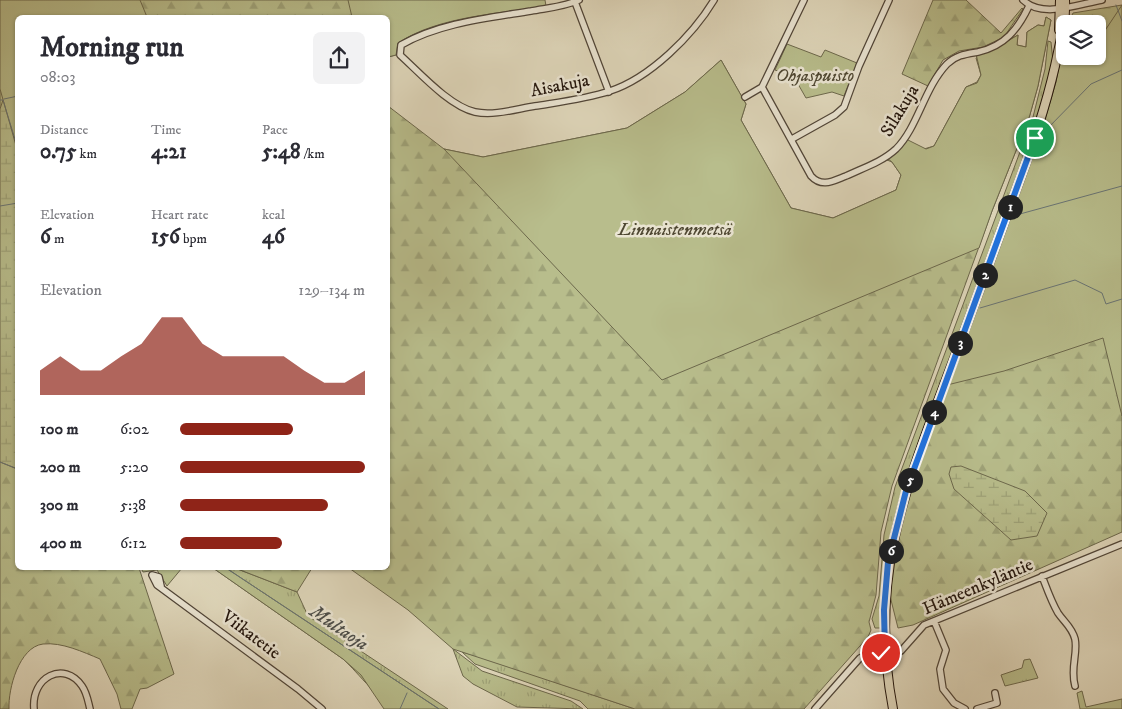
<!DOCTYPE html>
<meta charset="utf-8">
<style>
:root{--surface:#fff;--page:#f2f2f3;--text:#2b2b33;--muted:#7c7c81;--accent:#8f2418}
body{margin:0;font-family:"IM FELL DW Pica",serif;background:var(--page);color:var(--text);height:100vh;display:flex;flex-direction:column;font-size:19px;white-space:nowrap}
*{box-sizing:border-box;margin:0}
p{font-size:16px;color:var(--muted)}
.icon{flex:none;width:28px;height:28px;fill:none;stroke:currentColor;stroke-width:2;stroke-linecap:round;stroke-linejoin:round}
.map{position:relative;flex:1;overflow:hidden}
.drawer{position:absolute;left:15px;top:15px;width:375px;height:555px;display:flex;flex-direction:column;background:var(--surface);border-radius:8px;box-shadow:0 1px 4px #0004}
.drawer>*{flex:none}
.tools{position:absolute;left:1056px;top:15px;display:grid;gap:10px}
.tools a{display:grid;place-items:center;width:50px;height:50px;border-radius:8px;background:var(--surface);box-shadow:0 1px 4px #0004;font-size:25px}
.pin{position:absolute;display:grid;place-items:center;width:42px;height:42px;color:#fff;margin:-21px;border:2px solid #fff;border-radius:50%;box-shadow:0 1px 5px #0007}
.km{position:absolute;width:25px;height:25px;margin:-12px;border-radius:50%;background:#222;color:#fff;font-size:14px;line-height:25px;text-align:center}
.round{display:grid;place-items:center;flex:none;width:52px;height:52px;border-radius:8px;background:var(--page)}
.headline{display:flex;align-items:center;justify-content:space-between;height:85px;padding:0 25px}
h1{font-size:28px;font-weight:700;line-height:38px}
.stats{display:grid;grid-template-columns:repeat(3,1fr);gap:8px;height:85px;padding:5px 25px}
.stats div{display:grid;align-content:center}
.stats b{font-size:21px;font-weight:700}
.stats small{font-size:14px;font-weight:400}
.stats p{font-size:14px}
.chart{height:140px;padding:10px 25px}
.chart p{display:flex;justify-content:space-between}
.chart svg{width:100%;height:90px;margin-top:5px;fill:var(--accent);opacity:.7}
ul{padding:0 25px;list-style:none;font-size:16px}
li{display:grid;grid-template-columns:80px 60px 1fr;align-items:center;height:38px}
li i{height:12px;border-radius:6px;background:var(--accent)}
.map>svg:first-child{display:block}
.grass{fill:url(#grass-tufts);stroke:#6c684c}
.forest{fill:url(#forest-firs);stroke:#6c684c}
.wetland{fill:url(#wetland-marsh);stroke:#6c684c}
.park{fill:#b8bd8c;stroke:#6c684c}
.lines{fill:none;stroke-linecap:round;stroke-linejoin:round}
.stream{stroke:#697576;stroke-width:1}
.minor-casing{stroke:#504538;stroke-width:8}
.major-casing{stroke:#21140c;stroke-width:10}
.minor{stroke:#eae5d3;stroke-width:5.5}
.major{stroke:#dfd7bb;stroke-width:8}
.route-casing{stroke:#fff;stroke-width:10}
.route{stroke:#1a73e8;stroke-width:6}
.labels{text-anchor:middle;dominant-baseline:central;stroke-width:5;stroke-linejoin:round;paint-order:stroke}
.park-label{font-size:18px;font-style:italic;fill:#4e4732;stroke:#eae5d3}
.street-label{font-size:18px;fill:#21140c;stroke:#eae5d3}
.water-label{font-size:19px;font-style:italic;fill:#4b4d4a;stroke:#eae5d3}
</style>
<div class="map">
<svg width="1122" height="709" viewBox="0 0 1122 709">
<defs>
<pattern id="grass-tufts" width="24" height="20" patternUnits="userSpaceOnUse" patternTransform="scale(1.25)"><rect width="24" height="20" fill="#b8bd8c"/><path d="M3 7l-1-3M5 7V3M7 7l1-3M15 17l-1-3M17 17v-4M19 17l1-3" fill="none" stroke="#9ea278"/></pattern>
<pattern id="forest-firs" width="22" height="20" patternUnits="userSpaceOnUse" patternTransform="scale(1.25)"><rect width="22" height="20" fill="#b8bd8c"/><path d="M5 1l3.5 6h-7zM16 11l3.5 6h-7z" fill="#9ea278"/></pattern>
<pattern id="wetland-marsh" width="20" height="14" patternUnits="userSpaceOnUse" patternTransform="scale(1.25)"><rect width="20" height="14" fill="#b8bd8c"/><path d="M1 5h8M5 5V1M11 12h8M15 12V8" fill="none" stroke="#9ea278"/></pattern>
</defs>
<rect width="100%" height="100%" fill="#dfd7bb"/>
<filter id="stains"><feTurbulence type="fractalNoise" baseFrequency=".004" numOctaves="4"/><feColorMatrix values="0 0 0 0 .2 0 0 0 0 .09 0 0 0 0 .02 0 0 0 .5 -.17"/></filter>
<radialGradient id="worn" r=".72"><stop offset=".6" stop-color="#630" stop-opacity="0"/><stop offset="1" stop-color="#630" stop-opacity=".3"/></radialGradient>
<path class="grass" d="M 1048,41 L 1051,42 L 1053,62 L 1033,135 L 907,477 L 897,511 L 888,547 L 884,581 L 881,628 L 875,628 L 872,619 L 879,596 L 884,535 L 895,487 L 1033,117 L 1045,69 Z
M 213,568 L 235,568 L 297,592 L 308,616 L 448,709 C 433,709 416,709 401,709 C 382,706 358,672 343,659 Z
M 453,649 L 482,671 L 571,701 L 583,709 L 517,707 L 473,684 L 463,676 Z
M 462,652 L 480,657 L 635,709 L 588,709 L 580,701 L 475,664 Z
M 1030,659 L 1038,678 L 1005,686 L 1001,675 L 1022,668 L 1024,660 Z"/>
<path class="forest" d="M 0,0 L 485,0 L 485,16 C 455,22 423,26 398,43 L 396,55 L 388,57 L 388,18 L 18,18 L 0,412 Z
M 933,0 L 966,0 L 1001,33 L 1022,8 L 1023,9 L 1004,37 L 983,47 L 959,51 L 943,60 L 928,86 L 902,74 Z
M 1122,5 L 1122,532 L 913,625 L 898,628 L 889,592 L 897,538 L 913,479 L 1039,140 L 1056,82 L 1065,37 L 1065,56 L 1098,56 L 1098,24 L 1068,24 L 1073,13 Z
M 1046,17 L 1051,20 L 1038,86 L 1029,118 L 992,211 L 892,486 L 881,532 L 876,595 L 869,622 L 871,630 L 868,637 L 804,709 L 635,709 L 453,649 L 408,610 L 349,568 L 388,568 L 388,106 L 444,149 L 483,157 L 627,128 L 685,92 L 721,60 L 746,104 L 741,120 L 791,208 L 833,218 L 896,190 L 901,175 L 892,162 L 887,160 L 934,146 L 966,87 L 977,82 L 981,75 L 976,58 L 1018,35 L 1017,45 L 1026,47 L 1027,32 L 1038,25 L 1044,26 Z
M 0,457 L 17,462 L 18,568 L 139,568 L 174,674 L 147,688 L 140,689 L 132,709 L 121,709 L 117,694 L 100,659 C 83,652 62,642 43,644 C 19,647 8,689 9,709 L 0,709 Z
M 235,568 L 312,568 L 297,592 Z"/>
<path class="wetland" d="M 17,96 L 17,469 L 0,462 L 0,109 L 3,100 Z
M 961,466 L 1025,491 L 1047,513 L 1037,536 L 1011,540 L 954,489 L 949,474 L 951,467 Z"/>
<path class="park" d="M 0,0 L 140,0 L 147,17 L 18,18 L 17,149 L 0,89 Z
M 348,0 L 545,0 L 546,6 C 499,14 439,16 398,43 L 396,55 L 388,57 L 388,18 L 352,17 Z
M 1122,5 L 1122,416 L 1103,338 L 1004,371 L 947,385 L 1039,140 L 1056,82 L 1061,56 L 1098,56 L 1098,41 Z
M 1046,17 L 1051,20 L 1038,86 L 1029,118 L 992,211 L 979,248 L 662,380 L 444,149 L 483,157 L 627,128 L 685,92 L 721,60 L 746,104 L 741,120 L 791,208 L 833,218 L 896,190 L 901,175 L 892,162 L 887,158 L 906,139 L 926,149 L 934,146 L 966,87 L 977,83 L 981,75 L 976,54 L 992,50 L 1018,35 L 1017,45 L 1026,47 L 1027,32 L 1038,25 L 1044,26 Z
M 787,44 L 821,57 L 825,50 L 857,63 L 844,96 L 832,92 L 806,98 L 794,77 L 775,70 Z
M 141,568 L 182,568 L 167,586 L 157,570 L 143,572 Z
M 213,568 L 226,568 L 439,709 L 384,709 L 361,675 L 343,659 Z
M 1082,691 L 1086,707 L 1122,699 L 1122,709 L 1080,709 L 1077,693 Z"/>
<g class="lines">
<path class="stream" d="M 1116,5 L 1122,21
M 4,99 L 18,96
M 0,100 L 3,100 L 18,149
M 1047,129 L 1091,84 L 1122,70
M 0,206 L 18,203
M 1020,214 L 1122,186
M 980,308 L 1075,280 L 1102,293 L 1106,304 L 1122,299
M 0,462 L 18,469
M 226,568 L 439,709
M 400,709 L 407,693"/>
<defs>
<path id="minor" d="M 579,0 C 564,7 547,8 531,11 C 488,18 439,23 401,45 L 400,55 C 419,72 449,106 475,112 C 494,116 516,109 535,106 C 560,102 586,99 610,91 C 650,78 693,35 714,0
M 1023,0 C 1042,19 1079,4 1102,0
M 575,2 L 609,92
M 762,87 L 811,176 C 822,188 833,181 846,176 C 863,168 882,162 896,149 C 918,127 924,88 947,64 C 956,55 966,54 978,52 C 1005,46 1018,29 1029,6
M 745,97 L 762,87 L 804,0
M 792,139 L 835,115 L 844,107 L 859,66 L 889,0
M 1042,576 C 1047,589 1051,601 1058,613 C 1064,622 1072,627 1075,639 C 1078,654 1070,668 1075,686
M 161,586 L 159,577 L 152,575 L 157,585 L 298,689 L 322,709
M 934,621 L 946,650 L 940,669 L 943,689 L 954,703 L 965,709
M 34,709 C 31,677 64,660 82,686 C 87,693 88,701 90,709
M 815,709 L 860,658 L 866,655 L 901,651 L 924,625 L 1122,544
M 977,709 L 997,703 L 995,693"/>
<path id="major" d="M 1059,30 L 1060,0
M 893,709 C 868,578 905,489 950,369 C 974,307 996,244 1019,182 C 1035,139 1049,97 1058,52 C 1062,34 1066,18 1065,0"/>
</defs>
<use href="#minor" class="minor-casing"/>
<use href="#major" class="major-casing"/>
<use href="#minor" class="minor"/>
<use href="#major" class="major"/>
</g>
<g class="lines">
<defs>
<path id="route" d="M 881,653 L 885,653 L 884,610 L 888,562 L 906,491 L 1035,138"/>
</defs>
<use href="#route" class="route-casing"/>
<use href="#route" class="route"/>
</g>
<g class="labels">
<g class="park-label">
<text x="815" y="76">Ohjaspuisto</text>
<text x="675" y="230">Linnaistenmetsä</text>
</g>
<g class="street-label">
<text transform="translate(560 86) rotate(-11)">Aisakuja</text>
<text transform="translate(900 111) rotate(-59)">Silakuja</text>
<text transform="translate(978 587) rotate(-23)">Hämeenkyläntie</text>
<text transform="translate(251 635) rotate(37)">Viikatetie</text>
</g>
<g class="water-label">
<text transform="translate(339 628) rotate(34)">Multaoja</text>
</g>
</g>
<rect width="100%" height="100%" filter="url(#stains)"/>
<rect width="100%" height="100%" fill="url(#worn)"/>
</svg>
<div class="tools">
<a><svg class="icon" aria-label="layers" viewBox="0 0 24 24"><path d="M12 4l9 5-9 5-9-5zM3 14l9 5 9-5"/></svg></a>
</div>
<div class="pin" style="left:1035px;top:138px;background:#1e9e55"><svg class="icon" aria-label="arrive" viewBox="0 0 24 24"><path d="M6 21V4h12l-3 4 3 4H6"/></svg></div>
<div class="pin" style="left:881px;top:653px;background:#d93025"><svg class="icon" aria-label="check" viewBox="0 0 24 24"><path d="M5 12l5 5 9-10"/></svg></div>
<b class="km" style="left:1010px;top:207px">1</b>
<b class="km" style="left:985px;top:275px">2</b>
<b class="km" style="left:960px;top:343px">3</b>
<b class="km" style="left:934px;top:412px">4</b>
<b class="km" style="left:910px;top:480px">5</b>
<b class="km" style="left:891px;top:551px">6</b>
<section class="drawer">
<div class="headline"><div><h1>Morning run</h1><p>08:03</p></div><a class="round"><svg class="icon" aria-label="share" viewBox="0 0 24 24"><path d="M12 15V3M7 8l5-5 5 5M5 13v7h14v-7"/></svg></a></div>
<div class="stats">
<div><p>Distance</p><b>0.75<small> km</small></b></div>
<div><p>Time</p><b>4:21</b></div>
<div><p>Pace</p><b>5:48<small> /km</small></b></div>
</div>
<div class="stats">
<div><p>Elevation</p><b>6<small> m</small></b></div>
<div><p>Heart rate</p><b>156<small> bpm</small></b></div>
<div><p>kcal</p><b>46</b></div>
</div>
<div class="chart"><p><span>Elevation</span>129–134 m</p>
<svg viewBox="0 0 160 44" preserveAspectRatio="none"><path d="M0 44V32L10 25L20 32L30 32L40 25L50 19L60 6L70 6L80 19L90 25L100 25L110 25L120 25L130 32L140 38L150 38L160 32V44z"/></svg>
</div>
<ul>
<li><b>100 m</b>6:02<i style="width:61%"></i></li>
<li><b>200 m</b>5:20<i style="width:100%"></i></li>
<li><b>300 m</b>5:38<i style="width:80%"></i></li>
<li><b>400 m</b>6:12<i style="width:55%"></i></li>
</ul>
</section>
</div>
